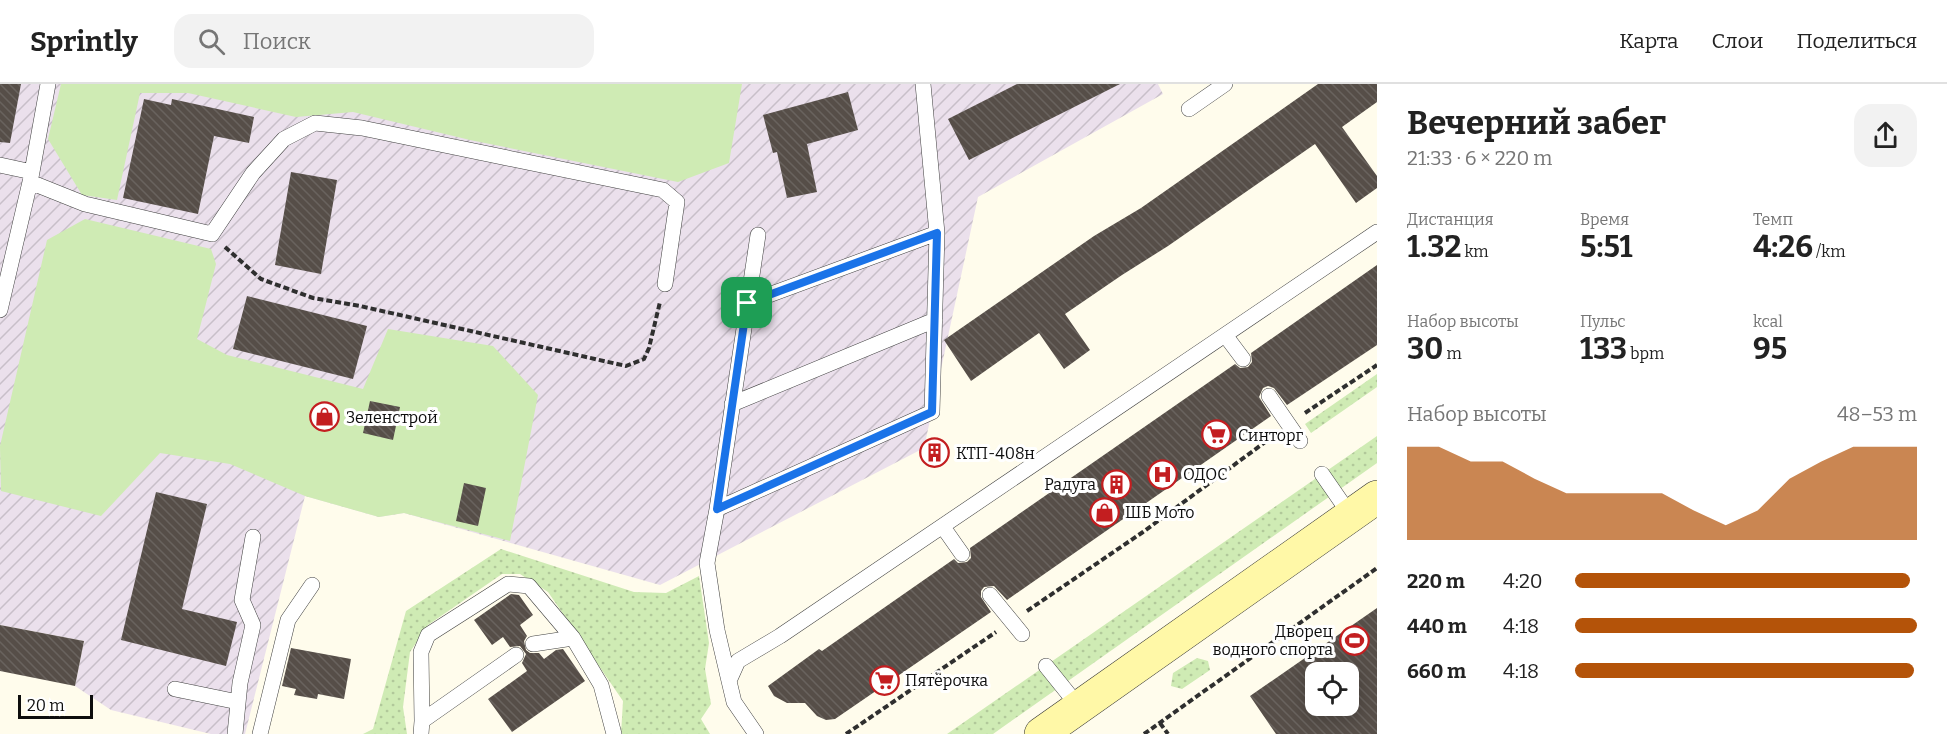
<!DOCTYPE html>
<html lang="ru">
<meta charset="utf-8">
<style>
:root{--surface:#fff;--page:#f2f2f2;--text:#222;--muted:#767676;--line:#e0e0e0;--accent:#b45309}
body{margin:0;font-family:Bitter,serif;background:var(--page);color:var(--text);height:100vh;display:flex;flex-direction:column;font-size:22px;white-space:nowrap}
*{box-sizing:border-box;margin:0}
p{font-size:20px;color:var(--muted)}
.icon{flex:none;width:33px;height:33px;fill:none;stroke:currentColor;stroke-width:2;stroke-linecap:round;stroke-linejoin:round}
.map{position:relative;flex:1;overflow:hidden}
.panel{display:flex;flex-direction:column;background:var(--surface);width:570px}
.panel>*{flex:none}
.fabs{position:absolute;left:1305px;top:578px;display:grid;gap:12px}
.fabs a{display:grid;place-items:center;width:54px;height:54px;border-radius:12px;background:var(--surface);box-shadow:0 3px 15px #0003;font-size:30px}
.scale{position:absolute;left:18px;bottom:15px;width:75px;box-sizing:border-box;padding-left:6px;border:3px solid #0d0d0d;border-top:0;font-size:16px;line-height:21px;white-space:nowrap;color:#0d0d0d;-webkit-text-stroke:4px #fff;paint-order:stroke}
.pin{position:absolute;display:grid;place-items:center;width:51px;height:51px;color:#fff;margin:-26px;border-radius:12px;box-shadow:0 3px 9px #0006}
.round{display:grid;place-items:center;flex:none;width:63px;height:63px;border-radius:18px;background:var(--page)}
.overview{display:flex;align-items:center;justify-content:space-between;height:102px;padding:0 30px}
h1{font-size:33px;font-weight:700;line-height:45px}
.metrics{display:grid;grid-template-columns:repeat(3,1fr);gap:9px;height:102px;padding:6px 30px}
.metrics div{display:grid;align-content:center}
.metrics b{font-size:30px;font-weight:700}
.metrics small{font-size:16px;font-weight:400}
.metrics p{font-size:16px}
.chart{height:168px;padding:12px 30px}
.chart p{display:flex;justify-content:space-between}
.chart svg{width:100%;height:108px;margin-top:6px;fill:var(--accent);opacity:.7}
ul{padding:0 30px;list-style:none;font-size:20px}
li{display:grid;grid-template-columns:96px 72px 1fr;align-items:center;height:45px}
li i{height:15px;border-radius:8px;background:var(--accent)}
header{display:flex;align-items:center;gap:36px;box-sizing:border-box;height:84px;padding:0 30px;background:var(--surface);border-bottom:2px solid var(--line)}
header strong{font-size:28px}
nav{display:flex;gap:33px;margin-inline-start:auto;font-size:21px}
.search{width:420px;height:54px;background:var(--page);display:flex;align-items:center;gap:15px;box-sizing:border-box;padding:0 21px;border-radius:18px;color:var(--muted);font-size:22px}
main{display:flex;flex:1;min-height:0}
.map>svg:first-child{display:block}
.industrial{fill:url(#industrial-furrows)}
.grass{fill:url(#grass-dots)}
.garden{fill:#cfebb4}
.building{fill:url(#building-back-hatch);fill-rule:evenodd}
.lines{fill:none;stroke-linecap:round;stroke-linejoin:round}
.lane-casing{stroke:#404040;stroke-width:16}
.secondary-casing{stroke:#2f2f2f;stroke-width:34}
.path{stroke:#2f2f2f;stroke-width:4;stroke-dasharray:6 3;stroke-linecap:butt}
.lane{stroke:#fff;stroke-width:15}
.secondary{stroke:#fff8a7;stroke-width:33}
.route-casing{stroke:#fff;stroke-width:12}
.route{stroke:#1a73e8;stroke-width:8}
.labels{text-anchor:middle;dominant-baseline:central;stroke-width:6;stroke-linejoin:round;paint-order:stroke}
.poi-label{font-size:16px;fill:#0d0d0d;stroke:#fff;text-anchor:start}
</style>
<header>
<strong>Sprintly</strong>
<div class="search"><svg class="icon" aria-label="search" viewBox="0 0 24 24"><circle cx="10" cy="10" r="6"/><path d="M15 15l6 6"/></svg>Поиск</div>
<nav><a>Карта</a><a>Слои</a><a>Поделиться</a></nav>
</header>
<main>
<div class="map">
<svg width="1377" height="650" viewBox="0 0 1377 650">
<defs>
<pattern id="industrial-furrows" width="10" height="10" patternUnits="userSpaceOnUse" patternTransform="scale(1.5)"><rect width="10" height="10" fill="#ebe0ec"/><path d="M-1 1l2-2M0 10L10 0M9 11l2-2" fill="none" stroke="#c8bfc9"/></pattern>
<pattern id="grass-dots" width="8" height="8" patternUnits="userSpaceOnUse" patternTransform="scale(1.5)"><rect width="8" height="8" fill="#cfebb4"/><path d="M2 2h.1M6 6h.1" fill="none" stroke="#b1c89a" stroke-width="1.8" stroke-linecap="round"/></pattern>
<pattern id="building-back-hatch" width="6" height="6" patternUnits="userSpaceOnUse" patternTransform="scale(1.5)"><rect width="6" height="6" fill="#564e48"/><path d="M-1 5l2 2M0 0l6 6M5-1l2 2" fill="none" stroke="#69635e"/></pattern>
</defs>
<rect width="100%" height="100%" fill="#fffcec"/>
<path class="industrial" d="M 0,0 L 1158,0 L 1163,10 L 978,113 L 924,364 L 660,501 L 404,429 L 379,433 L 305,412 L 245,650 L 211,650 L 111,626 L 75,602 L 84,557 L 0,541 Z"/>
<path class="grass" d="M 1377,290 L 1377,303 L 1311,349 L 1305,340 Z
M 1377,352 L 1377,379 L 993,650 L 947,650 Z
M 501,465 L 634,508 L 666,509 L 699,492 L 709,559 L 705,585 L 711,620 L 701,635 L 710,650 L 621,650 L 623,617 L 548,508 L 520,490 L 502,490 L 428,541 L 410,568 L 403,623 L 407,650 L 363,650 L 373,645 L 406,527 Z
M 1197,574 L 1208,577 L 1210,586 L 1182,605 L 1171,602 L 1173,589 Z"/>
<path class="garden" d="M 61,0 L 742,0 L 729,79 L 678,98 L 470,56 L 353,28 L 296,33 L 188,9 L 140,9 L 117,116 L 82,111 L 48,55 Z
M 85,135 L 211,165 L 216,180 L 197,255 L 227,271 L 363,305 L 388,245 L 493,262 L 538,311 L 510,457 L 404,429 L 379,433 L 305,412 L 230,380 L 160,369 L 101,432 L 1,407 L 0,362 L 47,156 Z"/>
<path class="building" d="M 0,0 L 21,0 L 10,59 L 0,58 Z
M 1017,0 L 1120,0 L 969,76 L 948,35 Z
M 1318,0 L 1377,0 L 1377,18 L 1342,43 L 1377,92 L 1377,104 L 1356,119 L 1315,60 L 1168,162 L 1122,191 L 1065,230 L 1090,266 L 1064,285 L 1039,249 L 971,297 L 944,256 L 1094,152 L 1141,124 Z
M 848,8 L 858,46 L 807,60 L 817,108 L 787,114 L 777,68 L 773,69 L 763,31 Z
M 144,15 L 171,21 L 172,15 L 254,33 L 249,59 L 214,52 L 198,130 L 123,114 Z
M 291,88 L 337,96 L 321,190 L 275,181 Z
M 1377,181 L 1377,261 L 1287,321 L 1274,304 L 1268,302 L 1263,304 L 1259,313 L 1271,332 L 1007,516 L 994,502 L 984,503 L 981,507 L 981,513 L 991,528 L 835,635 L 826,636 L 817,632 L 805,619 L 787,619 L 774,612 L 768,602 L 819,565 L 822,567 L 954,475 L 958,479 L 967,478 L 971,474 L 970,464 L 1235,280 L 1240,284 L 1248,283 L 1252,278 L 1251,269 Z
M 247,212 L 367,242 L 353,295 L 233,265 Z
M 370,317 L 400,323 L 393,356 L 363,349 Z
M 464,399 L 486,404 L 478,442 L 456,437 Z
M 156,408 L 207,420 L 182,525 L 237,538 L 226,582 L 121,556 Z
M 511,510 L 519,511 L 533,531 L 520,541 L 527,552 L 524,557 L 526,566 L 530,569 L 539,569 L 544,575 L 556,566 L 563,565 L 585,597 L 512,648 L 488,615 L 527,587 L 522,579 L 526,570 L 520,562 L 510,563 L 503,553 L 492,561 L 474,536 Z
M 1377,524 L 1377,650 L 1276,650 L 1250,612 ZM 1316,588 L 1348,588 L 1348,621 L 1316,621 Z
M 0,541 L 84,557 L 75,602 L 0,587 Z
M 291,564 L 351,575 L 344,615 L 318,610 L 317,615 L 294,611 L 296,605 L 282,602 Z"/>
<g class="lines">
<defs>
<path id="lane" d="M 1189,25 L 1225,0
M 0,81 L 32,88 L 30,98
M 32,88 L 48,0
M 758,151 L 717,425 L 932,328 L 937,149 L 923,0
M 747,219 L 937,149
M 0,226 L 30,98 L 85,120 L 212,150 L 253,89 L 284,55 L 315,39 L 362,44 L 663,106 L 677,118 L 665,200
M 1225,251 L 1243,275
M 1269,312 L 1300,357
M 732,320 L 935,236
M 1322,390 L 1351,432
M 717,425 L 707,479 L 717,546 L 729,597
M 943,443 L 962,470
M 990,511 L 1022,550
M 533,560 L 573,554 L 601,601 L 614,650
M 1046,582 L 1079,623
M 175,605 L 238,618
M 422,637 L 421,568 L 428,551 L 508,500 L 529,502 L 573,554
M 235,650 L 240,599 L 253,541 L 242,516 L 253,453
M 260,650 L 288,536 L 312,501
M 421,650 L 422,637 L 516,571
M 756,650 L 734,618 L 729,597 L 738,577 L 780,552 L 1377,148"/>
<path id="secondary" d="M 1041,650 L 1377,413"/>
</defs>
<use href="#lane" class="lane-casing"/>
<use href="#secondary" class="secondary-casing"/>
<path class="path" d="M 225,163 L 261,195 L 313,214 L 360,222 L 626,282 L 644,275 L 649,264 L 660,218
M 1305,329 L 1377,281
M 1027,527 L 1143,448 L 1272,353
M 1160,639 L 1168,650
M 846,650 L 996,548
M 1144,650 L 1377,484"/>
<use href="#lane" class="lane"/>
<use href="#secondary" class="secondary"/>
</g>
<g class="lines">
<defs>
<path id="route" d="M 937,149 L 932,328 L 717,425 L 747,219 Z"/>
</defs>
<use href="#route" class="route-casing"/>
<use href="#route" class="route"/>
</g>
<defs>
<symbol id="shop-ring" viewBox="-11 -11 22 22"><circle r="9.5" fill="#fff" stroke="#c31e20" stroke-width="1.5"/><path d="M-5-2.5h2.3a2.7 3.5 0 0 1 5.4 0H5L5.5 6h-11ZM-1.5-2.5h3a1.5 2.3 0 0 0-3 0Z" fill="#c31e20"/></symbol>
<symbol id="supermarket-ring" viewBox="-11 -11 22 22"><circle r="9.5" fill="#fff" stroke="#c31e20" stroke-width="1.5"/><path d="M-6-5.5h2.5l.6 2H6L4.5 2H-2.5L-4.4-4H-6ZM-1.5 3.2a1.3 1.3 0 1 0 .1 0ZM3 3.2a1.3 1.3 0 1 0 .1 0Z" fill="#c31e20"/></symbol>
<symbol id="building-ring" viewBox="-11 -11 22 22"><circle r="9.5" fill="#fff" stroke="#c31e20" stroke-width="1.5"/><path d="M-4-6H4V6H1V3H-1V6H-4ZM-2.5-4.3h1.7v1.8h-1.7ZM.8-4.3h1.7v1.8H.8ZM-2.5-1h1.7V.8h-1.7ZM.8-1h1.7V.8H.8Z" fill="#c31e20"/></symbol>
<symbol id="hospital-ring" viewBox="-11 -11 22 22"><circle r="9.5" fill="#fff" stroke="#c31e20" stroke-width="1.5"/><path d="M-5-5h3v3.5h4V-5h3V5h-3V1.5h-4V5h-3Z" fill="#c31e20"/></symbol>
<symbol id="stadium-ring" viewBox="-11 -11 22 22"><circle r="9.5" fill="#fff" stroke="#c31e20" stroke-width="1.5"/><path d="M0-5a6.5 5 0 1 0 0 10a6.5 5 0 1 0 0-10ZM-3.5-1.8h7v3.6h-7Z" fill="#c31e20"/></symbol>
</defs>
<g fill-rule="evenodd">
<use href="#shop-ring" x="308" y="316" width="33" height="33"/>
<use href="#supermarket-ring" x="1200" y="334" width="33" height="33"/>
<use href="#building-ring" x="918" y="352" width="33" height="33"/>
<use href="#hospital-ring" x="1146" y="374" width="33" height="33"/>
<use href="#building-ring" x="1100" y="384" width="33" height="33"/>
<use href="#shop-ring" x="1088" y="412" width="33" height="33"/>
<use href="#stadium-ring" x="1338" y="540" width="33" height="33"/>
<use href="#supermarket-ring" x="868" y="580" width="33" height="33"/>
</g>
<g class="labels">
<g class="poi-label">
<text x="346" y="333">Зеленстрой</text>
<text x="1238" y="351">Синторг</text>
<text x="956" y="369">КТП-408н</text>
<text x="1183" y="390">ОДОС</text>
<text x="1096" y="400" text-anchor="end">Радуга</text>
<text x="1125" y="428">ШБ Мото</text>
<text x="1333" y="547" text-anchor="end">Дворец<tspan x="1333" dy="18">водного спорта</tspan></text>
<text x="905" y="596">Пятёрочка</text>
</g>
</g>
</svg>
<div class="fabs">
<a><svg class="icon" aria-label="locate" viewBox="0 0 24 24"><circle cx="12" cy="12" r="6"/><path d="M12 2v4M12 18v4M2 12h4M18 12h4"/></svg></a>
</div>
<div class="scale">20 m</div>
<div class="pin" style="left:747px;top:219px;background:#1e9e55"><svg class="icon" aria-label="arrive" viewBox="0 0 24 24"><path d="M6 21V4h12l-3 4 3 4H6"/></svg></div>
</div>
<section class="panel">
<div class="overview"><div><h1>Вечерний забег</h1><p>21:33 · 6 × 220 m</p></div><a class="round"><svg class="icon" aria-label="share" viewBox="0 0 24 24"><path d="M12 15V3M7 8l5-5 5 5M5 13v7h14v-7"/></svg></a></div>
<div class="metrics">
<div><p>Дистанция</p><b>1.32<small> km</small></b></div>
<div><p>Время</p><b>5:51</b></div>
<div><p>Темп</p><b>4:26<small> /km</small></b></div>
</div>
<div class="metrics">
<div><p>Набор высоты</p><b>30<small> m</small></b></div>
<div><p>Пульс</p><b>133<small> bpm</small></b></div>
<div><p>kcal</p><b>95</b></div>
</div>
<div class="chart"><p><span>Набор высоты</span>48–53 m</p>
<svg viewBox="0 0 160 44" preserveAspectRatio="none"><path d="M0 44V6L10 6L20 12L30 12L40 19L50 25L60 25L70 25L80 25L90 32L100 38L110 32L120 19L130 12L140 6L150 6L160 6V44z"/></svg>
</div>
<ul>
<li><b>220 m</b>4:20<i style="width:98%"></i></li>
<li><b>440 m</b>4:18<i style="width:100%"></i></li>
<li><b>660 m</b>4:18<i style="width:99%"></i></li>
</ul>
</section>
</main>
